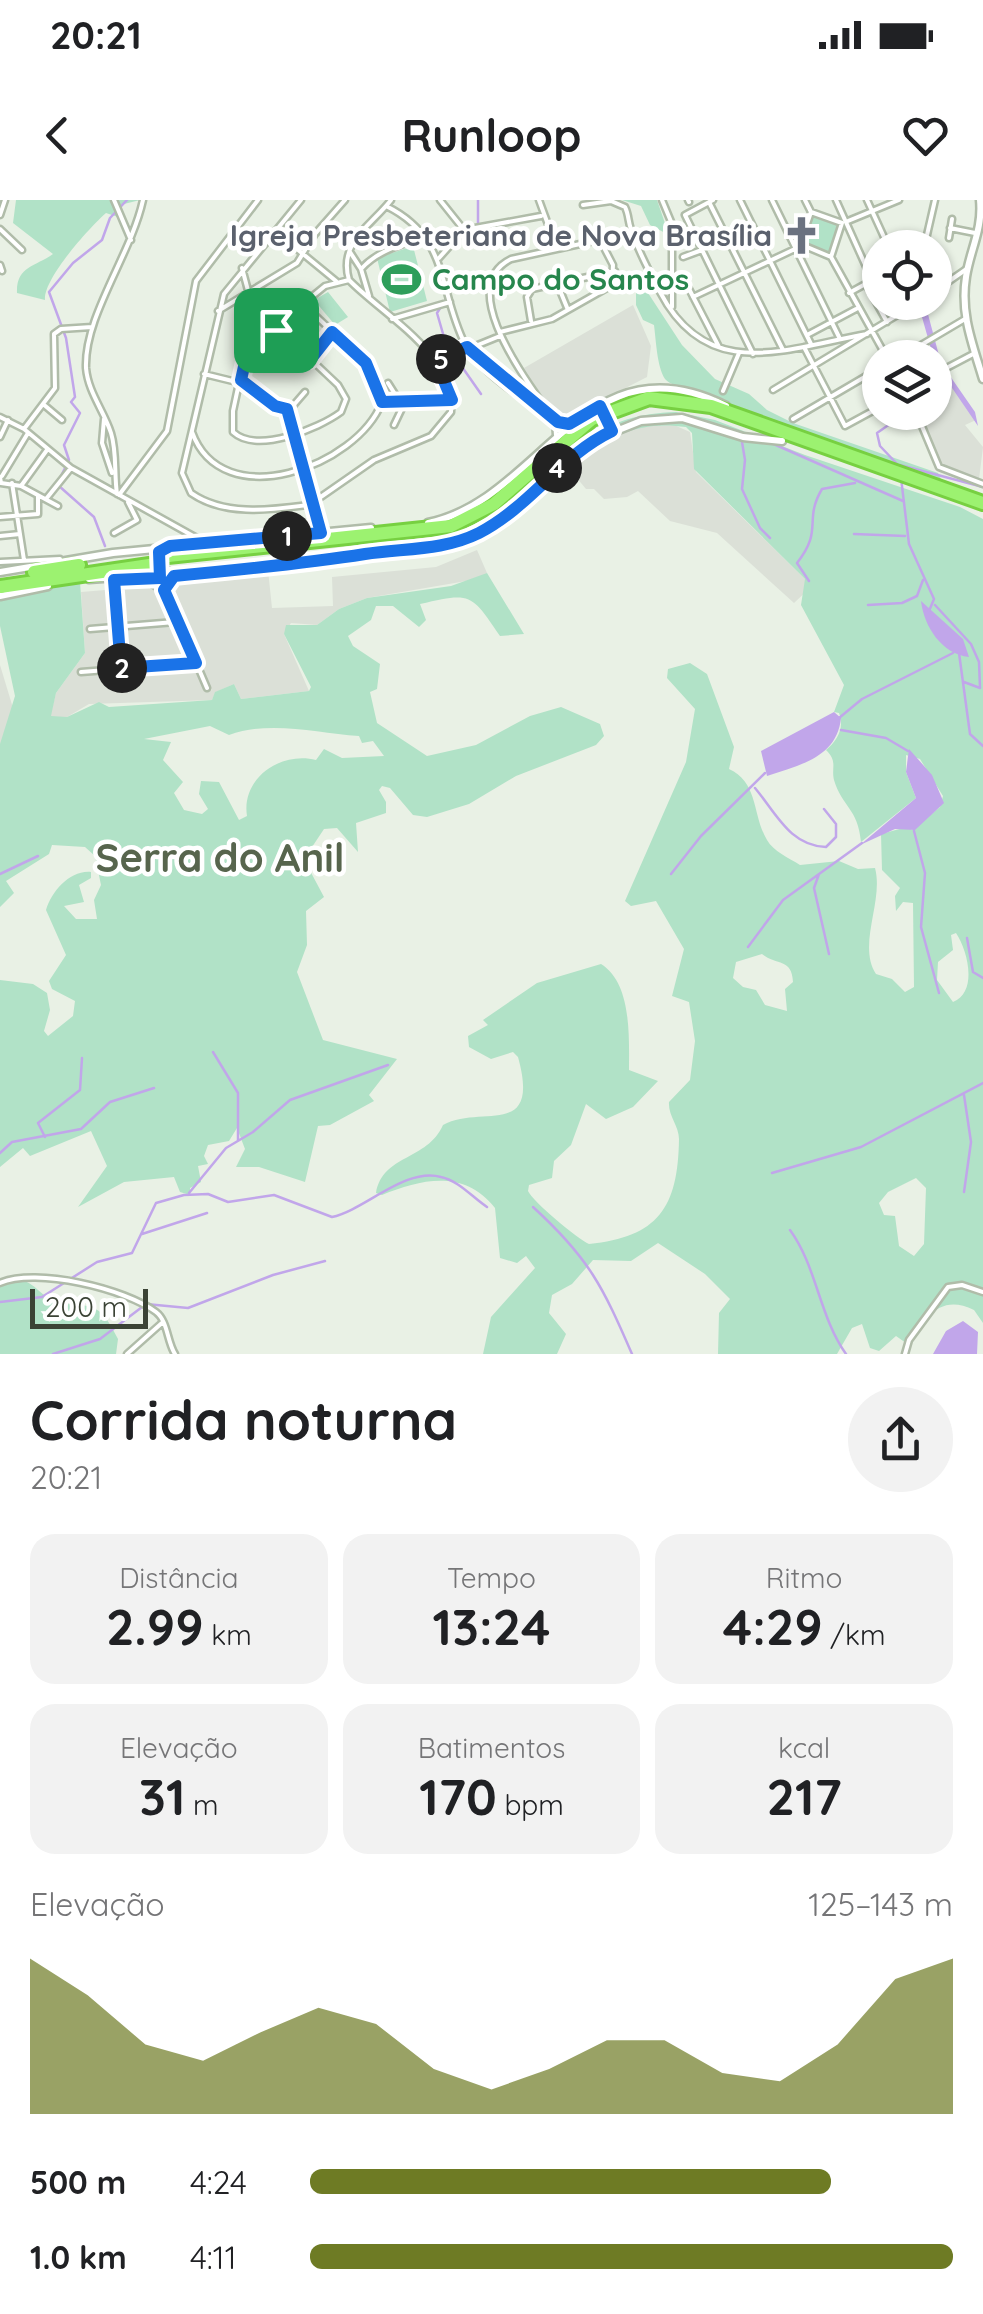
<!DOCTYPE html>
<html lang="pt">
<meta charset="utf-8">
<style>
:root{--surface:#fff;--page:#f2f2f2;--text:#202124;--muted:#757577;--accent:#6e7b24}
body{margin:0;font-family:Quicksand,sans-serif;background:var(--page);color:var(--text);height:100vh;display:flex;flex-direction:column;font-size:38px;white-space:nowrap}
*{box-sizing:border-box;margin:0}
p{font-size:32px;color:var(--muted)}
.icon{flex:none;width:55px;height:55px;fill:none;stroke:currentColor;stroke-width:2;stroke-linecap:round;stroke-linejoin:round}
.map{position:relative;height:1154px;overflow:hidden}
.side{display:flex;flex-direction:column;background:var(--surface);flex:1}
.side>*{flex:none}
.controls{position:absolute;left:862px;top:30px;display:grid;gap:20px}
.controls a{display:grid;place-items:center;width:90px;height:90px;border-radius:50%;background:var(--surface);box-shadow:0 2px 8px #0004;font-size:50px}
.scale{position:absolute;left:30px;bottom:25px;width:118px;box-sizing:border-box;padding-left:10px;border:5px solid #3b4335;border-top:0;font-size:28px;line-height:35px;white-space:nowrap;color:#3b4335;-webkit-text-stroke:8px #fff;paint-order:stroke}
.pin{position:absolute;display:grid;place-items:center;width:85px;height:85px;color:#fff;margin:-42px;border-radius:20px;box-shadow:0 5px 15px #0006}
.km{position:absolute;width:50px;height:50px;margin:-25px;border-radius:50%;background:#222;color:#fff;font-size:28px;line-height:50px;text-align:center}
.round{display:grid;place-items:center;flex:none;width:105px;height:105px;border-radius:52px;background:var(--page)}
.headline{display:flex;align-items:center;justify-content:space-between;height:170px;padding:0 30px}
h1{font-size:55px;font-weight:700;line-height:75px}
.metrics{display:grid;grid-template-columns:repeat(3,1fr);gap:15px;height:170px;padding:10px 30px}
.metrics div{display:grid;align-content:center;border-radius:25px;background:var(--page);text-align:center}
.metrics b{font-size:50px;font-weight:700}
.metrics small{font-size:28px;font-weight:400}
.metrics p{font-size:28px}
.chart{height:280px;padding:20px 30px}
.chart p{display:flex;justify-content:space-between}
.chart svg{width:100%;height:180px;margin-top:10px;fill:var(--accent);opacity:.7}
ul{padding:0 30px;list-style:none;font-size:32px}
li{display:grid;grid-template-columns:160px 120px 1fr;align-items:center;height:75px}
li i{height:25px;border-radius:12px;background:var(--accent)}
.status{display:flex;justify-content:space-between;align-items:center;height:70px;padding:0 50px;background:var(--surface);direction:ltr}
.status svg{height:28px;fill:currentColor}
header{display:flex;justify-content:space-between;align-items:center;height:130px;padding:0 30px;background:var(--surface);font-size:45px;font-weight:700}
.map>svg:first-child{display:block}
.industrial{fill:#dbe0d7}
.green{fill:#b1e2c7;fill-rule:evenodd}
.water{fill:#c1a6ea}
.lines{fill:none;stroke-linecap:round;stroke-linejoin:round}
.stream{stroke:#c1a6ea;stroke-width:2.5}
.minor-casing{stroke:#b0bca9;stroke-width:9}
.tertiary-casing{stroke:#b0bca9;stroke-width:11}
.motorway-casing{stroke:#77d041;stroke-width:18}
.minor{stroke:#fff;stroke-width:4}
.tertiary{stroke:#fff;stroke-width:6}
.motorway{stroke:#9cf270;stroke-width:12}
.tertiary-bridge-casing{stroke:#b0bca9;stroke-width:11;stroke-linecap:butt}
.motorway-bridge-casing{stroke:#77d041;stroke-width:18;stroke-linecap:butt}
.tertiary-bridge{stroke:#fff;stroke-width:6}
.motorway-bridge{stroke:#9cf270;stroke-width:12}
.route-casing{stroke:#fff;stroke-width:20}
.route{stroke:#1a73e8;stroke-width:12}
.labels{text-anchor:middle;dominant-baseline:central;stroke-width:9;stroke-linejoin:round;paint-order:stroke}
.worship-label{font-size:30px;font-weight:bold;fill:#5b616d;stroke:#fff;text-anchor:end}
.leisure-label{font-size:30px;font-weight:bold;fill:#27864d;stroke:#fff;text-anchor:start}
.district-label{font-size:40px;font-weight:bold;fill:#57654d;stroke:#fff}
</style>
<div class="status"><b>20:21</b><svg viewBox="0 0 49 12"><path d="M0 12V9h3v3zM5 12V6h3v6zM10 12V3h3v9zM15 12V0h3v12zM26 1h20v11H26zM47 4h2v5h-2z"/></svg></div>
<header><svg class="icon" aria-label="back" viewBox="0 0 24 24"><path d="M15 5l-7 7 7 7"/></svg>Runloop<svg class="icon" aria-label="heart" viewBox="0 0 24 24"><path d="M12 20l-8-8c-3-5 5-10 8-4 3-6 11-1 8 4z"/></svg></header>
<div class="map">
<svg width="983" height="1154" viewBox="0 0 983 1154">
<rect width="100%" height="100%" fill="#e9f1e5"/>
<path class="industrial" d="M 633,105 L 651,146 L 647,177 L 565,219 L 548,206 L 524,168 Z
M 945,169 L 976,220 L 965,225 L 983,247 L 979,279 L 944,268 L 917,213 L 935,212 L 935,175 Z
M 667,222 L 690,232 L 696,272 L 812,386 L 794,403 L 717,333 L 670,321 L 638,291 L 627,297 L 604,299 L 594,289 L 586,289 L 576,277 L 564,286 L 556,273 L 583,248 L 615,231 Z
M 477,350 L 487,373 L 478,379 L 367,398 L 339,409 L 317,425 L 291,423 L 284,434 L 309,491 L 241,499 L 234,484 L 216,492 L 212,500 L 89,504 L 67,517 L 50,517 L 56,493 L 85,453 L 81,392 L 154,386 L 160,390 L 206,492 L 212,490 L 167,395 L 176,378 L 268,370 L 272,408 L 333,406 L 332,377 L 436,367 Z
M 0,465 L 13,508 L 0,546 Z"/>
<path class="green" d="M 16,0 L 140,0 L 120,5 L 121,18 L 106,13 C 89,28 43,79 45,100 L 17,93 C 16,66 35,67 53,54 L 13,23 Z
M 622,0 L 657,0 L 669,35 L 650,25 L 641,6 Z
M 812,15 L 839,25 L 829,54 L 803,43 Z
M 413,46 L 427,101 L 390,112 L 377,58 Z
M 635,73 L 682,145 L 715,179 L 749,194 L 767,210 L 793,223 L 938,273 L 942,281 L 938,284 L 737,210 C 721,190 674,191 665,179 C 657,167 656,140 654,125 L 643,120 L 636,105 L 636,89 L 627,75 Z
M 328,92 L 348,117 L 335,125 L 314,100 Z
M 676,212 L 715,220 L 805,255 L 960,307 L 983,319 L 983,1123 L 974,1110 C 940,1093 926,1118 906,1143 L 896,1136 L 879,1151 L 870,1148 L 862,1124 L 852,1128 L 837,1154 L 718,1154 L 719,1113 L 730,1099 L 705,1074 L 658,1043 L 631,1061 L 593,1060 L 572,1084 L 552,1095 L 549,1113 L 566,1134 L 557,1154 L 483,1154 L 491,1117 L 535,1068 L 526,1056 L 517,1063 L 500,1058 L 495,1008 C 464,969 422,979 382,995 L 376,993 C 383,954 427,961 443,925 C 481,904 541,940 518,857 L 513,852 L 491,859 L 469,847 L 468,836 L 488,825 L 483,820 L 537,783 L 601,764 C 632,783 629,838 629,870 L 658,881 L 633,907 L 606,919 L 586,904 L 571,945 L 554,961 L 552,978 L 529,985 L 528,991 C 533,1002 578,1039 589,1044 C 658,1037 678,1008 679,939 C 679,926 668,916 669,902 L 690,880 L 695,841 L 689,802 L 672,796 L 684,749 L 656,701 L 631,706 L 625,701 L 686,562 L 695,509 L 667,478 L 668,469 L 690,463 L 707,474 L 734,547 L 729,569 C 759,583 752,615 767,640 C 773,651 789,658 800,665 L 839,661 L 858,669 L 875,668 C 884,701 857,745 876,774 L 892,779 L 905,792 L 914,787 L 913,703 L 903,702 L 896,711 L 895,696 L 900,688 L 882,670 L 881,634 L 907,627 L 912,630 L 940,607 L 943,596 L 920,559 L 906,555 L 906,572 L 916,598 L 861,642 C 858,608 842,607 834,580 C 831,567 838,562 826,550 C 837,541 845,528 839,513 L 834,512 L 844,485 L 801,405 L 805,379 L 694,269 L 692,233 L 686,227 C 606,215 579,273 520,296 C 573,249 601,214 676,212 ZM 956,733 C 968,751 978,792 953,802 L 937,780 L 938,762 L 953,750 L 951,735 ZM 762,754 C 777,766 792,758 793,782 L 785,789 L 787,811 L 765,805 L 756,790 L 743,787 L 733,778 L 736,762 ZM 916,978 L 926,988 L 924,1044 L 914,1056 L 899,1046 L 895,1016 L 884,1015 L 879,1003 L 888,992 Z
M 487,373 L 524,434 L 500,436 C 471,393 471,392 420,404 L 426,420 L 419,427 L 393,406 L 376,406 L 371,420 L 348,436 L 353,446 L 380,464 L 377,489 L 370,492 L 377,523 L 427,556 L 476,545 L 530,516 L 561,507 L 600,524 L 604,536 L 596,545 L 516,576 L 469,604 L 427,617 L 413,615 L 390,588 L 382,586 L 379,590 L 386,602 L 386,613 L 356,623 L 358,652 L 337,628 L 324,629 L 312,647 L 308,667 L 324,697 L 306,711 L 307,745 L 297,772 L 323,840 L 397,859 L 369,895 L 374,901 L 330,925 L 318,926 L 305,982 L 259,967 L 236,967 L 245,949 L 237,928 L 229,941 L 208,945 L 204,956 L 208,964 L 198,966 L 201,982 L 190,988 L 190,995 L 180,992 L 174,977 L 124,982 L 78,1007 L 107,966 L 91,931 L 30,956 L 23,948 L 0,967 L 0,780 L 33,784 L 47,793 L 50,810 L 44,831 L 48,836 L 73,816 L 75,801 L 52,789 L 49,781 L 66,755 L 46,710 C 52,691 70,670 91,672 L 91,678 L 79,685 L 84,702 L 64,706 L 76,719 L 97,719 L 94,700 L 101,685 L 95,656 L 85,647 L 52,645 L 49,654 L 6,681 L 14,693 L 0,707 L 0,544 L 15,496 L 0,426 L 0,399 L 80,382 L 85,453 L 56,493 L 51,516 L 67,517 L 99,502 L 109,507 L 212,500 L 215,492 L 234,484 L 241,499 L 309,491 L 311,487 L 284,434 L 286,425 L 317,425 L 339,409 L 367,398 L 451,386 ZM 210,526 L 229,535 C 270,520 317,533 359,536 L 362,543 L 373,541 L 384,556 L 342,558 L 324,549 L 316,560 C 281,551 241,578 247,616 L 239,620 L 219,582 L 201,581 L 199,594 L 208,609 L 202,614 L 184,610 L 174,593 L 183,582 L 163,560 L 171,542 L 144,539 Z
M 20,1080 C 36,1083 40,1096 54,1100 C 89,1111 97,1095 118,1139 L 116,1154 L 0,1154 L 0,1084 Z"/>
<path class="water" d="M 918,103 L 925,103 L 941,163 L 975,212 L 978,226 L 935,163 Z
M 921,401 L 963,439 L 969,457 C 942,454 924,427 921,401 Z
M 834,512 L 841,518 C 837,558 799,565 767,576 L 761,551 Z
M 909,549 L 932,575 L 944,603 L 915,630 L 895,629 L 860,645 L 916,598 L 906,572 Z
M 963,1121 L 978,1132 L 977,1154 L 933,1154 L 946,1131 Z"/>
<g class="lines">
<path class="stream" d="M 433,56 L 429,46 L 435,42 L 478,24 L 478,0
M 441,77 L 446,99 L 437,113 L 446,144 L 481,194
M 753,235 L 741,236 L 745,260 L 742,289 L 760,328 L 770,338
M 769,242 L 903,301
M 900,265 L 983,287
M 899,266 L 880,246 L 877,233 L 907,212
M 901,278 L 909,344 L 934,399 L 929,411
M 59,280 L 69,260 L 64,245 L 80,213 L 71,202 L 75,197 L 66,138 L 49,92 L 73,63 L 102,40 L 110,18 L 127,0
M 59,286 L 94,317 L 105,346
M 854,334 L 905,336
M 809,381 L 797,363 C 824,329 803,321 822,289 L 855,283
M 868,405 L 902,403 L 917,396 L 923,380
M 935,405 L 971,444 L 979,462 L 980,488 L 964,482
M 959,453 L 970,534 L 983,546
M 839,518 L 862,499 L 953,453
M 841,530 L 886,538 L 908,551
M 755,588 C 776,613 790,646 826,647 L 836,637 L 836,624 L 824,609
M 914,631 L 925,673 L 921,727 L 939,793
M 0,674 L 38,656
M 671,674 L 701,636 L 765,573
M 819,674 L 814,688 L 829,754
M 967,738 L 973,772 L 983,778
M 748,747 L 783,700 L 862,643
M 213,852 L 238,893 L 238,940
M 964,895 L 971,942 L 964,992
M 45,937 L 38,923 L 80,890 L 82,858
M 0,953 L 12,942 L 81,929 L 110,902 L 154,888
M 772,973 L 861,947 L 983,883
M 189,993 L 226,948 L 253,932 L 290,900 L 388,865
M 533,1007 C 589,1058 603,1087 632,1154
M 790,1030 C 817,1067 819,1116 846,1154
M 142,1034 L 207,1013
M 0,1102 L 42,1097 L 97,1062 L 132,1053 L 156,1003 L 184,995 L 208,994 L 228,1002 L 274,995 L 332,1017 C 365,1010 405,967 441,977 C 459,981 472,997 487,1007
M 53,1154 L 100,1139 L 146,1104 L 188,1108 L 273,1075 L 325,1061"/>
<defs>
<path id="minor" d="M 114,0 L 131,40
M 301,0 L 224,94 L 182,273 L 191,293 C 227,318 275,309 316,304
M 440,0 L 464,30
M 539,0 L 557,49
M 662,0 L 672,24 L 672,107
M 688,0 L 689,2
M 713,0 L 685,15 L 753,154
M 740,0 L 811,144
M 772,0 L 840,139
M 805,0 L 811,12
M 836,0 L 872,80
M 867,0 L 889,48
M 709,2 L 783,150
M 583,5 L 611,1 L 625,7 C 629,15 628,22 631,29 C 637,49 650,73 660,92 C 708,184 787,148 867,134
M 386,6 C 450,37 438,91 465,144 C 479,170 523,201 549,214
M 811,12 L 842,23 L 831,57 L 800,44 Z
M 0,15 L 5,0
M 848,21 L 899,0
M 950,28 L 975,33
M 0,29 L 22,50
M 275,31 L 336,81
M 949,38 L 952,19
M 924,48 L 935,0
M 350,52 L 361,69
M 683,57 L 702,50
M 831,57 L 887,158
M 439,58 L 464,30 L 541,16
M 0,65 L 2,71
M 242,68 L 254,113 L 233,211 L 233,232 C 257,254 318,229 341,212 L 346,199 L 338,185 L 283,133 L 276,130 L 251,135
M 349,80 C 338,42 371,26 391,0
M 557,83 L 568,110
M 866,84 L 887,122
M 687,85 L 719,147
M 935,91 L 968,68
M 849,93 L 880,76
M 369,96 L 361,69 C 378,50 401,45 424,37
M 693,97 L 797,48
M 218,111 L 297,63 L 315,34 L 345,0
M 392,119 L 450,102
M 531,121 L 527,97 L 532,89 L 615,71
M 500,132 L 552,119 L 612,85 L 613,65 L 599,38
M 807,135 L 856,109
M 804,147 L 845,226 L 880,207
M 899,158 L 965,119
M 310,159 L 332,132
M 436,162 L 500,136
M 204,174 L 253,186 L 279,207 L 292,207 L 305,192
M 935,174 L 975,153
M 388,183 L 400,202
M 773,190 L 919,102
M 723,191 L 739,153
M 382,202 L 452,200
M 43,204 L 62,220
M 287,209 L 321,333
M 916,212 L 939,267 L 983,284
M 0,217 L 24,229 L 71,268 L 204,342
M 104,219 L 102,243 L 112,273
M 793,219 L 880,168
M 394,225 L 405,202
M 24,229 L 55,188 L 54,134 L 61,129 L 92,127
M 192,232 C 222,316 357,267 382,202 L 366,163 L 303,104 L 325,86 L 349,80 C 384,116 456,154 451,212 L 431,236 L 374,260 L 315,301
M 556,235 L 555,222 C 532,187 452,88 511,59 L 631,33
M 0,237 L 8,220
M 2,276 L 28,233
M 0,277 L 1,283 L 21,286 L 58,306
M 12,283 L 24,360
M 21,286 L 47,250
M 117,294 C 114,274 117,252 111,233 C 104,211 88,192 86,168 C 84,116 131,55 143,0
M 119,295 L 167,231 L 196,81 L 258,0
M 46,299 L 71,268
M 0,317 L 38,314 L 38,296
M 114,333 L 137,320 L 128,302
M 0,336 L 20,334
M 0,362 L 60,359
M 160,378 L 207,488
M 114,380 L 121,468
M 90,429 L 175,422
M 81,472 L 196,463
M 0,1083 C 36,1067 126,1089 156,1112 C 168,1121 167,1142 175,1154
M 127,1154 L 163,1122
M 905,1154 L 909,1140 L 948,1087 L 962,1085 L 983,1092"/>
<path id="tertiary" d="M 980,0 C 983,29 970,50 966,77 C 960,114 973,145 983,179
M 428,323 C 541,300 585,135 726,206
M 0,372 L 113,353 L 371,328
M 89,379 L 329,362 L 454,343 L 496,322 L 589,242 L 641,221 L 682,218 L 743,237 L 782,241
M 147,380 L 164,390 L 174,377 L 159,364
M 0,396 L 48,386"/>
<path id="motorway" d="M 168,356 L 451,326 L 494,304 L 592,219 L 649,198 L 711,206 L 983,303
M 34,372 L 79,365
M 0,387 L 156,364"/>
</defs>
<use href="#minor" class="minor-casing"/>
<use href="#tertiary" class="tertiary-casing"/>
<use href="#motorway" class="motorway-casing"/>
<use href="#minor" class="minor"/>
<use href="#tertiary" class="tertiary"/>
<use href="#motorway" class="motorway"/>
<defs>
<path id="tertiary-bridge" d="M 602,209 L 611,227"/>
<path id="motorway-bridge" d="M 156,357 L 168,356"/>
</defs>
<use href="#tertiary-bridge" class="tertiary-bridge-casing"/>
<use href="#motorway-bridge" class="motorway-bridge-casing"/>
<use href="#tertiary-bridge" class="tertiary-bridge"/>
<use href="#motorway-bridge" class="motorway-bridge"/>
</g>
<g class="lines">
<defs>
<path id="route" d="M 276,130 L 310,160 L 332,132 L 366,163 L 382,202 L 452,200 L 436,162 L 467,147 L 558,222 L 569,224 L 600,206 L 612,231 C 560,256 531,306 479,333 C 443,351 404,348 365,354 C 302,364 238,370 174,376 L 164,390 L 196,463 L 121,468 L 114,380 L 160,378 L 159,352 L 170,346 L 321,333 L 287,209 L 275,206 L 241,180 L 251,135 Z"/>
</defs>
<use href="#route" class="route-casing"/>
<use href="#route" class="route"/>
</g>
<defs>
<symbol id="church-bare" viewBox="-9 -9 18 18"><path d="M-1.2-6h2.4v3.5h3.3v2.4h-3.3V6h-2.4V-.1h-3.3v-2.4h3.3Z" fill="#6b7280" stroke="#fff" stroke-width="2.5" paint-order="stroke"/></symbol>
<symbol id="stadium-bare" viewBox="-9 -9 18 18"><path d="M0-5a6.5 5 0 1 0 0 10a6.5 5 0 1 0 0-10ZM-3.5-1.8h7v3.6h-7Z" fill="#2e9e5b" stroke="#fff" stroke-width="2.5" paint-order="stroke"/></symbol>
</defs>
<g fill-rule="evenodd">
<use href="#church-bare" x="774" y="8" width="55" height="55"/>
<use href="#stadium-bare" x="374" y="52" width="55" height="55"/>
</g>
<g class="labels">
<g class="worship-label">
<text x="772" y="35">Igreja Presbeteriana de Nova Brasília</text>
</g>
<g class="leisure-label">
<text x="432" y="79">Campo do Santos</text>
</g>
<g class="district-label">
<text x="220" y="657">Serra do Anil</text>
</g>
</g>
</svg>
<div class="controls">
<a><svg class="icon" aria-label="locate" viewBox="0 0 24 24"><circle cx="12" cy="12" r="6"/><path d="M12 2v4M12 18v4M2 12h4M18 12h4"/></svg></a>
<a><svg class="icon" aria-label="layers" viewBox="0 0 24 24"><path d="M12 4l9 5-9 5-9-5zM3 14l9 5 9-5"/></svg></a>
</div>
<div class="scale">200 m</div>
<div class="pin" style="left:276px;top:130px;background:#1e9e55"><svg class="icon" aria-label="arrive" viewBox="0 0 24 24"><path d="M6 21V4h12l-3 4 3 4H6"/></svg></div>
<b class="km" style="left:287px;top:336px">1</b>
<b class="km" style="left:122px;top:468px">2</b>
<b class="km" style="left:557px;top:268px">4</b>
<b class="km" style="left:441px;top:159px">5</b>
</div>
<section class="side">
<div class="headline"><div><h1>Corrida noturna</h1><p>20:21</p></div><a class="round"><svg class="icon" aria-label="share" viewBox="0 0 24 24"><path d="M12 15V3M7 8l5-5 5 5M5 13v7h14v-7"/></svg></a></div>
<div class="metrics">
<div><p>Distância</p><b>2.99<small> km</small></b></div>
<div><p>Tempo</p><b>13:24</b></div>
<div><p>Ritmo</p><b>4:29<small> /km</small></b></div>
</div>
<div class="metrics">
<div><p>Elevação</p><b>31<small> m</small></b></div>
<div><p>Batimentos</p><b>170<small> bpm</small></b></div>
<div><p>kcal</p><b>217</b></div>
</div>
<div class="chart"><p><span>Elevação</span>125–143 m</p>
<svg viewBox="0 0 160 44" preserveAspectRatio="none"><path d="M0 44V6L10 15L20 27L30 31L40 24L50 18L60 22L70 33L80 38L90 33L100 26L110 26L120 34L130 36L140 27L150 11L160 6V44z"/></svg>
</div>
<ul>
<li><b>500 m</b>4:24<i style="width:81%"></i></li>
<li><b>1.0 km</b>4:11<i style="width:100%"></i></li>
</ul>
</section>
